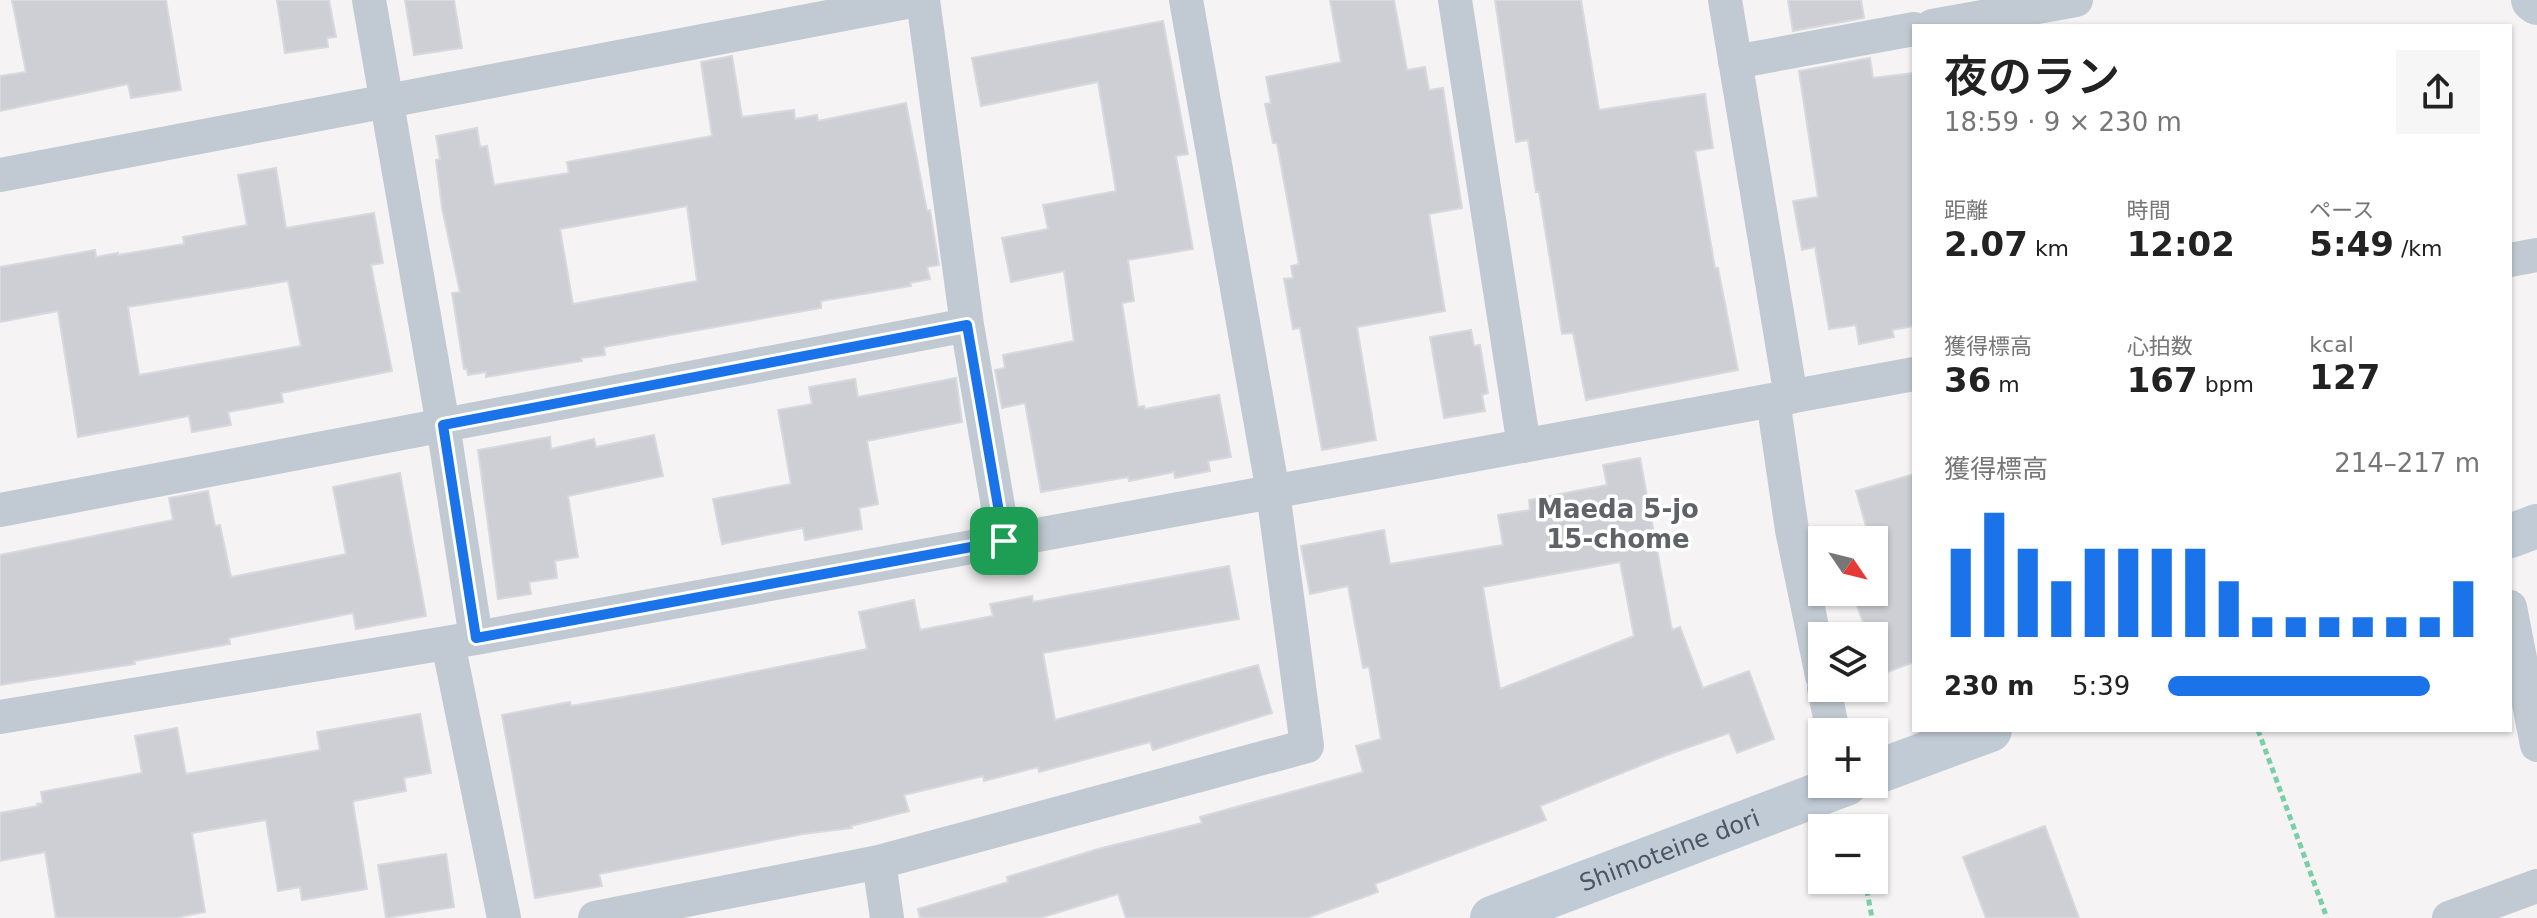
<!DOCTYPE html>
<html lang="ja">
<meta charset="utf-8">
<style>
:root{--surface:#fff;--page:#f6f6f6;--text:#222;--muted:#767676;--accent:#1a73e8}
body{margin:0;font-family:"DejaVu Sans","Noto Sans JP",sans-serif;background:var(--page);color:var(--text);height:100vh;display:flex;flex-direction:column;font-size:30px;white-space:nowrap}
*{box-sizing:border-box;margin:0}
p{font-size:26px;color:var(--muted)}
.icon{flex:none;width:44px;height:44px;fill:none;stroke:currentColor;stroke-width:2;stroke-linecap:round;stroke-linejoin:round}
.map{position:relative;flex:1;overflow:hidden}
.details{position:absolute;left:1912px;top:24px;width:600px;height:708px;display:flex;flex-direction:column;background:var(--surface);border-radius:0px;box-shadow:0 2px 6px #0004}
.details>*{flex:none}
.needle{width:52px;rotate:125deg}
.fabs{position:absolute;left:1808px;top:526px;display:grid;gap:16px}
.fabs a{display:grid;place-items:center;width:80px;height:80px;border-radius:0px;background:var(--surface);box-shadow:0 2px 6px #0004;font-size:40px}
.pin{position:absolute;display:grid;place-items:center;width:68px;height:68px;color:#fff;margin:-34px;border-radius:16px;box-shadow:0 4px 12px #0006}
.round{display:grid;place-items:center;flex:none;width:84px;height:84px;border-radius:0px;background:var(--page)}
.summary{display:flex;align-items:center;justify-content:space-between;height:136px;padding:0 32px}
h1{font-size:44px;font-weight:600;line-height:60px}
.metrics{display:grid;grid-template-columns:repeat(3,1fr);gap:12px;height:136px;padding:8px 32px}
.metrics div{display:grid;align-content:center}
.metrics b{font-size:34px;font-weight:600}
.metrics small{font-size:22px;font-weight:400}
.metrics p{font-size:22px}
.chart{height:224px;padding:16px 32px}
.chart p{display:flex;justify-content:space-between}
.chart svg{width:100%;height:144px;margin-top:8px;stroke:var(--accent);stroke-width:6}
ul{padding:0 32px;list-style:none;font-size:26px}
li{display:grid;grid-template-columns:128px 96px 1fr;align-items:center;height:60px}
li i{height:20px;border-radius:10px;background:var(--accent)}
.map>svg:first-child{display:block}
.building{fill:#cdcfd5;stroke:#d7d9de;stroke-width:2;fill-rule:evenodd}
.lines{fill:none;stroke-linecap:round;stroke-linejoin:round}
.path{stroke:#7ad0a6;stroke-width:5;stroke-dasharray:6 4;stroke-linecap:butt}
.street{stroke:#c1cad2;stroke-width:34}
.secondary{stroke:#c1cbd6;stroke-width:44}
.route-casing{stroke:#fff;stroke-width:16}
.route{stroke:#1a73e8;stroke-width:10}
.labels{text-anchor:middle;dominant-baseline:central;stroke-width:7;stroke-linejoin:round;paint-order:stroke}
.street-label{font-size:24px;fill:#4a5661;stroke:#fff}
.neighbourhood-label{font-size:26px;font-weight:bold;fill:#5f6368;stroke:#fff}
</style>
<div class="map">
<svg width="2537" height="918" viewBox="0 0 2537 918">
<rect width="100%" height="100%" fill="#f5f3f3"/>
<path class="building" d="M 12,0 L 166,0 L 181,90 L 131,98 L 128,84 L 0,111 L 0,76 L 26,72 Z
M 277,0 L 329,0 L 336,37 L 327,38 L 328,47 L 285,53 Z
M 405,0 L 454,0 L 462,48 L 414,55 Z
M 1330,0 L 1394,0 L 1407,70 L 1425,67 L 1429,90 L 1443,88 L 1462,208 L 1429,214 L 1445,311 L 1357,327 L 1376,440 L 1322,450 L 1300,328 L 1293,329 L 1284,279 L 1293,278 L 1291,266 L 1299,264 L 1277,143 L 1273,143 L 1265,104 L 1271,103 L 1266,77 L 1341,62 Z
M 1495,0 L 1581,0 L 1599,110 L 1705,94 L 1713,148 L 1695,151 L 1715,268 L 1718,268 L 1738,370 L 1586,400 L 1573,333 L 1562,334 L 1539,192 L 1536,192 L 1528,140 L 1516,142 Z
M 1788,0 L 1861,0 L 1864,18 L 1793,31 Z
M 1163,21 L 1188,154 L 1176,156 L 1193,249 L 1128,260 L 1134,301 L 1122,303 L 1138,407 L 1144,406 L 1145,409 L 1219,395 L 1231,457 L 1208,461 L 1210,471 L 1175,478 L 1174,472 L 1129,481 L 1128,477 L 1041,492 L 1025,403 L 1002,408 L 995,370 L 1005,368 L 1003,355 L 1074,341 L 1064,271 L 1011,282 L 1002,238 L 1048,229 L 1043,205 L 1116,191 L 1098,82 L 981,106 L 972,58 Z
M 732,56 L 742,117 L 794,110 L 795,119 L 817,115 L 818,121 L 906,103 L 927,211 L 930,210 L 939,265 L 927,267 L 930,279 L 910,283 L 911,286 L 821,301 L 821,308 L 604,347 L 605,355 L 581,358 L 582,361 L 486,377 L 486,372 L 468,375 L 467,369 L 464,369 L 452,293 L 460,292 L 442,208 L 436,160 L 440,159 L 436,136 L 477,128 L 480,147 L 487,146 L 494,185 L 569,173 L 567,162 L 712,136 L 701,62 ZM 687,206 L 697,281 L 573,304 L 560,229 Z
M 1870,58 L 1873,78 L 1914,73 L 1914,326 L 1892,330 L 1894,337 L 1859,344 L 1856,325 L 1829,329 L 1815,247 L 1802,250 L 1793,201 L 1818,197 L 1799,71 Z
M 276,168 L 286,228 L 374,213 L 383,263 L 371,265 L 392,371 L 281,393 L 283,402 L 228,412 L 231,425 L 192,432 L 189,416 L 78,437 L 58,311 L 0,322 L 0,267 L 95,250 L 96,257 L 118,253 L 118,255 L 184,244 L 183,237 L 247,225 L 238,175 ZM 288,281 L 301,346 L 139,375 L 128,307 Z
M 1471,330 L 1474,346 L 1480,345 L 1488,393 L 1482,395 L 1485,411 L 1444,418 L 1430,337 Z
M 956,378 L 962,422 L 867,441 L 878,504 L 859,508 L 862,529 L 805,540 L 803,528 L 722,544 L 713,499 L 791,484 L 778,410 L 812,404 L 809,387 L 855,379 L 858,397 Z
M 654,435 L 663,476 L 568,496 L 578,557 L 555,561 L 557,578 L 529,582 L 531,594 L 498,599 L 478,450 L 550,437 L 551,449 L 594,439 L 596,447 Z
M 1640,458 L 1672,630 L 1680,627 L 1703,688 L 1749,671 L 1774,739 L 1737,753 L 1729,733 L 1664,756 L 1540,806 L 1546,820 L 1375,884 L 1378,892 L 1307,918 L 1126,918 L 1118,894 L 1040,918 L 920,918 L 918,909 L 1008,882 L 1007,877 L 1098,849 L 1202,823 L 1200,817 L 1363,772 L 1356,746 L 1381,739 L 1369,667 L 1363,668 L 1348,586 L 1310,594 L 1301,546 L 1384,530 L 1390,564 L 1503,545 L 1498,515 L 1530,510 L 1529,500 L 1607,485 L 1603,465 ZM 1620,562 L 1634,636 L 1500,689 L 1483,587 Z
M 400,473 L 426,616 L 356,629 L 353,613 L 229,638 L 230,644 L 134,661 L 135,664 L 0,685 L 0,555 L 173,520 L 169,498 L 208,491 L 215,526 L 220,525 L 231,577 L 346,554 L 333,487 Z
M 1914,474 L 1914,662 L 1882,674 L 1874,652 L 1874,636 L 1868,636 L 1852,592 L 1874,592 L 1874,540 L 1870,540 L 1856,491 Z
M 1229,566 L 1239,619 L 1043,653 L 1055,720 L 1258,665 L 1272,713 L 1153,750 L 1150,742 L 1039,772 L 1038,767 L 984,781 L 983,776 L 904,795 L 909,811 L 851,826 L 852,828 L 803,834 L 599,874 L 602,886 L 535,898 L 502,715 L 570,702 L 571,706 L 669,689 L 867,649 L 859,612 L 914,600 L 920,630 L 993,616 L 990,604 L 1032,596 L 1033,602 Z
M 420,714 L 431,773 L 404,778 L 406,791 L 354,801 L 353,803 L 367,889 L 302,900 L 300,887 L 278,891 L 266,820 L 192,833 L 205,912 L 175,918 L 56,918 L 45,852 L 0,861 L 0,813 L 38,806 L 37,804 L 43,803 L 41,792 L 142,773 L 135,736 L 177,728 L 186,774 L 320,750 L 317,732 Z
M 2045,826 L 2079,918 L 1986,918 L 1963,857 Z
M 446,854 L 454,907 L 386,918 L 378,865 Z"/>
<g class="lines">
<path class="path" d="M 2258,730 L 2327,918
M 1865,880 L 1872,918"/>
<path class="street" d="M 369,0 L 443,425 L 476,638
M 923,0 L 967,325 L 1004,541
M 1455,0 L 1524,446
M 1725,0 L 1791,397
M 1932,26 L 2076,0
M 1735,62 L 1914,29
M 0,175 L 917,0
M 2510,260 L 2537,255
M 1773,400 L 1792,530 L 1822,676
M 0,510 L 967,325
M 2510,607 L 2537,745
M 448,643 L 504,918
M 1824,688 L 1833,732
M 0,717 L 476,638 L 1914,374
M 879,862 L 887,918
M 595,918 L 879,862 L 1307,746 L 1273,492 L 1186,0
M 2449,918 L 2537,886"/>
<g class="secondary">
<path d="M 2533,0 L 2537,3"/>
<path d="M 2510,536 L 2537,526"/>
<path d="M 1874,773 L 1990,730"/>
<path id="s1" d="M 1492,918 L 1846,784"/>
</g>
</g>
<g class="lines">
<defs>
<path id="route" d="M 967,325 L 1004,541 L 476,638 L 443,425 Z"/>
</defs>
<use href="#route" class="route-casing"/>
<use href="#route" class="route"/>
</g>
<g class="labels">
<g class="street-label">
<text stroke="none"><textPath href="#s1" startOffset="190">Shimoteine dori</textPath></text>
</g>
<g class="neighbourhood-label">
<text x="1618" y="509">Maeda 5-jo<tspan x="1618" dy="30">15-chome</tspan></text>
</g>
</g>
</svg>
<div class="fabs">
<a><svg class="needle" viewBox="-14 -14 28 28"><path d="M0-13l5 13h-10z" fill="#e53935"/><path d="M0 13l5-13h-10z" fill="#767676"/></svg></a>
<a><svg class="icon" aria-label="layers" viewBox="0 0 24 24"><path d="M12 4l9 5-9 5-9-5zM3 14l9 5 9-5"/></svg></a>
<a>+</a>
<a>−</a>
</div>
<div class="pin" style="left:1004px;top:541px;background:#1e9e55"><svg class="icon" aria-label="arrive" viewBox="0 0 24 24"><path d="M6 21V4h12l-3 4 3 4H6"/></svg></div>
<section class="details">
<div class="summary"><div><h1>夜のラン</h1><p>18:59 · 9 × 230 m</p></div><a class="round"><svg class="icon" aria-label="share" viewBox="0 0 24 24"><path d="M12 15V3M7 8l5-5 5 5M5 13v7h14v-7"/></svg></a></div>
<div class="metrics">
<div><p>距離</p><b>2.07<small> km</small></b></div>
<div><p>時間</p><b>12:02</b></div>
<div><p>ペース</p><b>5:49<small> /km</small></b></div>
</div>
<div class="metrics">
<div><p>獲得標高</p><b>36<small> m</small></b></div>
<div><p>心拍数</p><b>167<small> bpm</small></b></div>
<div><p>kcal</p><b>127</b></div>
</div>
<div class="chart"><p><span>獲得標高</span>214–217 m</p>
<svg viewBox="0 0 160 44" preserveAspectRatio="none"><path d="M5 44V17M15 44V6M25 44V17M35 44V27M45 44V17M55 44V17M65 44V17M75 44V17M85 44V27M95 44V38M105 44V38M115 44V38M125 44V38M135 44V38M145 44V38M155 44V27"/></svg>
</div>
<ul>
<li><b>230 m</b>5:39<i style="width:84%"></i></li>
</ul>
</section>
</div>
